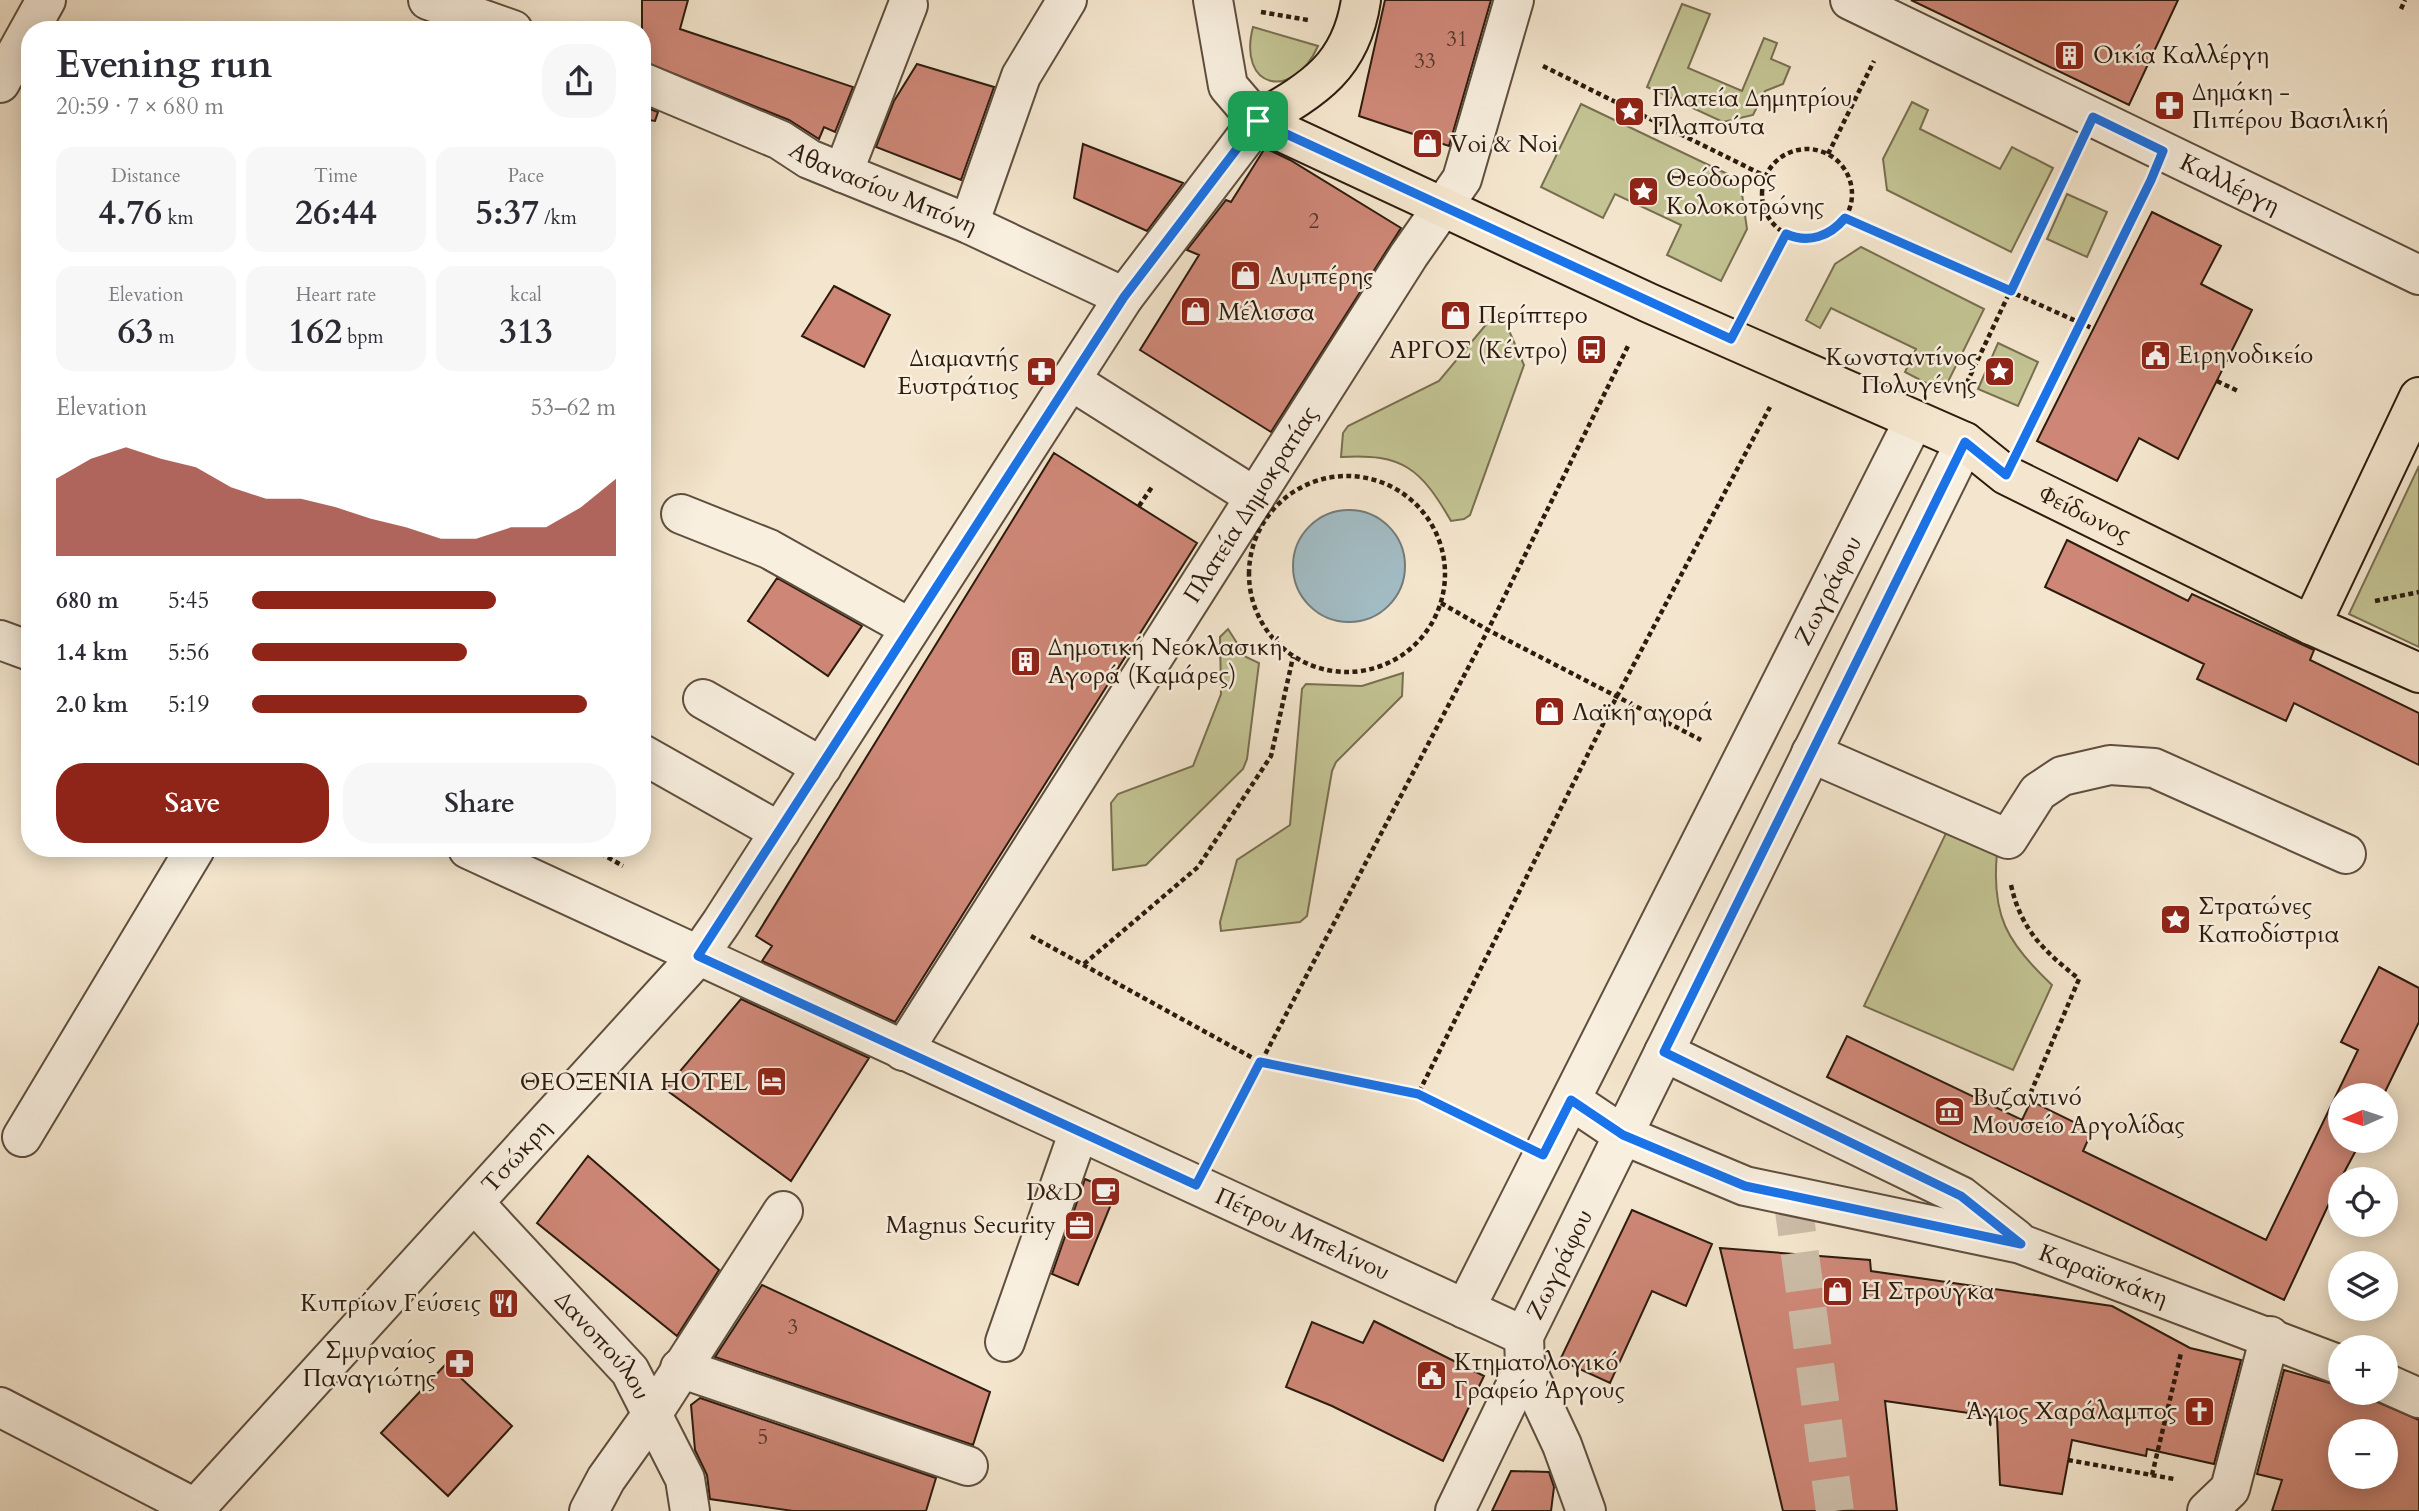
<!DOCTYPE html>
<meta charset="utf-8">
<style>
:root{--surface:#fff;--page:#f7f7f7;--text:#2b2b33;--muted:#7c7c81;--accent:#8f2418}
body{margin:0;font-family:Cardo,serif;background:var(--page);color:var(--text);height:100vh;display:flex;flex-direction:column;font-size:26px;white-space:nowrap}
*{box-sizing:border-box;margin:0}
p{font-size:23px;color:var(--muted)}
.icon{flex:none;width:38px;height:38px;fill:none;stroke:currentColor;stroke-width:2;stroke-linecap:round;stroke-linejoin:round}
.map{position:relative;flex:1;overflow:hidden}
.side{position:absolute;left:21px;top:21px;width:630px;height:836px;display:flex;flex-direction:column;background:var(--surface);border-radius:28px;box-shadow:0 4px 18px #0003}
.side>*{flex:none}
.needle{width:46px;rotate:267deg}
.tools{position:absolute;left:2328px;top:1083px;display:grid;gap:14px}
.tools a{display:grid;place-items:center;width:70px;height:70px;border-radius:50%;background:var(--surface);box-shadow:0 4px 18px #0003;font-size:35px}
.pin{position:absolute;display:grid;place-items:center;width:60px;height:60px;color:#fff;margin:-30px;border-radius:14px;box-shadow:0 4px 10px #0006}
.round{display:grid;place-items:center;flex:none;width:74px;height:74px;border-radius:28px;background:var(--page)}
.head{display:flex;align-items:center;justify-content:space-between;height:119px;padding:0 35px}
h1{font-size:38px;font-weight:700;line-height:52px}
.metrics{display:grid;grid-template-columns:repeat(3,1fr);gap:10px;height:119px;padding:7px 35px}
.metrics div{display:grid;align-content:center;border-radius:18px;background:var(--page);text-align:center}
.metrics b{font-size:35px;font-weight:700}
.metrics small{font-size:19px;font-weight:400}
.metrics p{font-size:19px}
.chart{height:196px;padding:14px 35px}
.chart p{display:flex;justify-content:space-between}
.chart svg{width:100%;height:126px;margin-top:7px;fill:var(--accent);opacity:.7}
.button{display:flex;gap:14px;margin-top:auto;padding:14px 35px}
.button a{flex:1;height:80px;border-radius:28px;background:var(--accent);color:#fff;font-size:28px;font-weight:700;line-height:80px;text-align:center}
.button a+a{background:var(--page);color:var(--text)}
ul{padding:0 35px;list-style:none;font-size:23px}
li{display:grid;grid-template-columns:112px 84px 1fr;align-items:center;height:52px}
li i{height:18px;border-radius:9px;background:var(--accent)}
.map>svg:first-child{display:block}
.green{fill:#c3c393;stroke:#786f50;stroke-width:2}
.water{fill:#a2bcc4;stroke:#737c7b;stroke-width:2}
.building{fill:#ce8777;stroke:#2d1b0e;stroke-width:2;fill-rule:evenodd}
.lines{fill:none;stroke-linecap:round;stroke-linejoin:round}
.minor-tunnel{stroke:#ccbda8;stroke-width:38;stroke-dasharray:38 19;stroke-linecap:butt}
.minor-casing{stroke:#5f4e3e;stroke-width:42}
.major-casing{stroke:#2d1b0e;stroke-width:42}
.path{stroke:#2d1b0e;stroke-width:4.5;stroke-dasharray:5 3.5;stroke-linecap:butt}
.minor{stroke:#f8efdf;stroke-width:38}
.major{stroke:#f4e6ce;stroke-width:38}
.route-casing{stroke:#fff;stroke-width:14}
.route{stroke:#1a73e8;stroke-width:9}
.labels{text-anchor:middle;dominant-baseline:central;stroke-width:5;stroke-linejoin:round;paint-order:stroke}
.number-label{font-size:21px;fill:#553628}
.poi-label{font-size:24px;fill:#2d1b0e;stroke:#f8efdf;text-anchor:start}
.street-label{font-size:24px;fill:#2d1b0e;stroke:#f8efdf}
</style>
<div class="map">
<svg width="2419" height="1511" viewBox="0 0 2419 1511">
<rect width="100%" height="100%" fill="#f4e6ce"/>
<filter id="stains"><feTurbulence type="fractalNoise" baseFrequency=".00286" numOctaves="4"/><feColorMatrix values="0 0 0 0 .2 0 0 0 0 .09 0 0 0 0 .02 0 0 0 .5 -.17"/></filter>
<radialGradient id="worn" r=".72"><stop offset=".6" stop-color="#630" stop-opacity="0"/><stop offset="1" stop-color="#630" stop-opacity=".3"/></radialGradient>
<path class="green" d="M 1682,4 L 1710,14 L 1688,68 L 1742,91 L 1764,38 L 1777,43 L 1771,59 L 1790,67 L 1783,84 L 1765,91 L 1753,115 L 1723,122 L 1647,87 Z
M 1253,27 L 1318,46 C 1293,102 1237,89 1253,27 Z
M 1912,102 L 1928,110 L 1920,129 L 2000,169 L 2012,147 L 2053,168 L 2011,252 L 1887,190 L 1883,159 Z
M 1581,104 L 1740,180 L 1747,229 L 1721,281 L 1667,255 L 1681,225 L 1615,194 L 1603,218 L 1541,187 Z
M 2067,194 L 2107,212 L 2087,257 L 2047,239 Z
M 1861,247 L 1984,309 L 1943,392 L 1905,372 L 1916,349 L 1831,308 L 1820,328 L 1806,320 L 1835,264 Z
M 1494,315 L 1504,319 L 1524,365 L 1470,515 L 1464,519 L 1451,521 C 1421,469 1403,453 1341,457 L 1343,433 L 1348,426 L 1439,381 Z
M 1998,343 L 2038,362 L 2018,406 L 1978,389 Z
M 2419,466 L 2419,647 L 2349,614 Z
M 1228,629 L 1246,657 L 1259,663 L 1247,759 L 1243,769 L 1146,865 L 1113,870 L 1111,803 L 1118,794 L 1193,766 L 1221,694 L 1220,637 Z
M 1403,673 L 1402,696 L 1336,762 L 1332,771 L 1307,916 L 1300,922 L 1221,931 L 1220,922 L 1237,860 L 1290,825 L 1302,689 L 1306,684 L 1362,686 Z
M 1947,831 L 1997,853 C 1991,915 2007,943 2052,985 L 2013,1070 L 1864,1006 Z"/>
<path class="water" d="M1293 566a56 56 0 1 1 112 0a56 56 0 1 1-112 0Z"/>
<path class="building" d="M 642,0 L 688,0 L 680,29 L 853,87 L 835,132 L 824,127 L 819,139 L 789,120 L 642,61 Z
M 1385,0 L 1491,0 L 1449,146 L 1359,116 Z
M 1911,0 L 2178,0 L 2129,105 Z
M 917,64 L 994,87 L 961,180 L 876,147 L 894,101 Z
M 642,106 L 658,112 L 655,121 L 642,119 Z
M 1083,144 L 1183,183 L 1147,231 L 1074,198 Z
M 1265,148 L 1290,160 L 1401,228 L 1271,432 L 1140,350 L 1199,255 L 1187,250 L 1226,200 L 1231,202 Z
M 2152,212 L 2221,246 L 2201,284 L 2252,310 L 2178,459 L 2139,438 L 2117,481 L 2037,441 Z
M 834,286 L 890,315 L 864,367 L 802,336 Z
M 1054,453 L 1197,543 L 895,1022 L 762,961 L 772,946 L 756,936 Z
M 2067,540 L 2188,601 L 2192,594 L 2314,650 L 2310,660 L 2419,713 L 2419,765 L 2294,703 L 2286,721 L 2197,679 L 2204,664 L 2045,587 Z
M 777,578 L 862,626 L 828,676 L 748,621 Z
M 2379,967 L 2419,988 L 2419,1022 L 2383,1096 L 2340,1096 L 2340,1141 L 2361,1141 L 2340,1180 L 2284,1300 L 1827,1077 L 1847,1036 L 2022,1120 L 2031,1101 L 2092,1131 L 2083,1151 L 2266,1240 L 2358,1050 L 2341,1042 Z
M 741,999 L 869,1058 L 791,1181 L 665,1089 Z
M 588,1156 L 719,1270 L 677,1336 L 537,1223 Z
M 1085,1179 L 1116,1192 L 1078,1285 L 1052,1274 Z
M 1632,1210 L 1712,1244 L 1686,1306 L 1652,1291 L 1610,1383 L 1560,1360 Z
M 1720,1248 L 1870,1260 L 1871,1271 L 2112,1306 L 2190,1348 L 2241,1360 L 2214,1464 L 2147,1449 L 2146,1456 L 2072,1440 L 2062,1494 L 2000,1485 L 1997,1417 L 1885,1401 L 1897,1511 L 1783,1511 Z
M 762,1285 L 990,1392 L 973,1445 L 715,1357 Z
M 1374,1321 L 1484,1376 L 1443,1461 L 1332,1406 L 1286,1387 L 1312,1322 L 1363,1343 Z
M 446,1364 L 512,1426 L 448,1496 L 381,1433 Z
M 2284,1370 L 2340,1386 L 2340,1393 L 2357,1393 L 2419,1420 L 2419,1511 L 2272,1511 L 2282,1480 L 2257,1474 ZM 2340,1432 L 2385,1432 L 2385,1477 L 2340,1477 Z
M 700,1398 L 936,1478 L 926,1511 L 793,1511 L 710,1499 L 707,1475 L 695,1450 L 691,1405 Z
M 1511,1471 L 1549,1472 L 1554,1487 L 1551,1511 L 1492,1511 Z"/>
<g class="lines">
<path class="minor-tunnel" d="M 1792,1196 L 1835,1511"/>
<defs>
<g id="minor">
<path d="M 428,0 L 513,30"/>
<path id="s1" d="M 1850,0 L 2419,275"/>
<path id="s2" d="M 642,82 L 780,140 L 809,159 L 969,224 L 1124,297"/>
<path d="M 0,83 L 46,0"/>
<path d="M 843,173 L 908,5"/>
<path d="M 969,224 L 1021,76 L 1067,0"/>
<path d="M 1070,380 L 1255,497"/>
<path d="M 681,514 L 769,549 L 910,628"/>
<path d="M 0,640 L 30,651"/>
<path d="M 703,699 L 822,767"/>
<path d="M 1811,753 L 2008,839 L 2038,792 L 2062,776 L 2110,765 L 2154,768 L 2346,854"/>
<path d="M 642,754 L 780,832"/>
<path id="s3" d="M 468,849 L 1524,1336"/>
<path id="s4" d="M 903,1051 L 1409,255 L 1462,179 L 1514,0"/>
<path d="M 1664,1052 L 1961,1196 L 2016,1239"/>
<path id="s5" d="M 1571,1100 L 1623,1135 L 1745,1186 L 2021,1244 L 2340,1365"/>
<path d="M 22,1137 L 195,849"/>
<path id="s6" d="M 475,1204 L 630,1371 L 685,1479 L 690,1511"/>
<path id="s7" d="M 1465,1309 L 1914,420"/>
<path d="M 1005,1342 L 1079,1131"/>
<path d="M 1525,1366 L 1562,1445 L 1586,1511"/>
<path d="M 680,1368 L 968,1466"/>
<path d="M 2385,1383 L 2419,1398"/>
<path d="M 0,1407 L 195,1508"/>
<path id="s8" d="M 193,1511 L 698,956 L 721,923 L 1124,297 L 1258,121 L 1228,86 L 1213,0"/>
<path d="M 589,1511 L 606,1479 L 653,1413 L 783,1211"/>
<path id="s9" d="M 1455,1511 L 1525,1366 L 1524,1336 L 1965,442"/>
<path d="M 2207,1511 L 2230,1489 L 2270,1336"/>
</g>
<g id="major">
<path id="s10" d="M 1258,121 L 1649,303 L 1965,442 L 2006,475 L 2311,625 L 2419,673"/>
<path d="M 1258,121 C 1313,89 1351,68 1361,0"/>
<path d="M 2311,625 L 2419,397"/>
</g>
</defs>
<use href="#minor" class="minor-casing"/>
<use href="#major" class="major-casing"/>
<path class="path" d="M 2401,9 L 2405,0
M 1261,12 L 1308,20
M 1543,66 L 1765,176
M1762 194a45 45 0 1 1 90 0a45 45 0 1 1-90 0Z
M 1828,154 L 1874,61
M 1845,218 L 2094,329
M 1752,298 L 1786,234
M 2217,381 L 2240,392
M 1963,391 L 2073,158
M 2026,433 L 2144,193
M1249 574a98 98 0 1 1 196 0a98 98 0 1 1-196 0Z
M 1139,506 L 1152,487
M 2375,601 L 2419,592
M 1441,603 L 1488,630 L 1629,344
M 593,849 L 623,866
M 2011,885 C 2021,930 2044,951 2079,979 L 2031,1092
M 1031,936 L 1260,1062 L 1418,1094 L 1616,698 L 1770,407
M 1084,964 L 1198,867 L 1271,756 L 1293,657
M 1418,1094 L 1502,1135
M 1218,1144 L 1488,630 L 1701,740
M 2068,1460 L 2174,1479
M 2152,1475 L 2181,1353"/>
<use href="#minor" class="minor"/>
<use href="#major" class="major"/>
</g>
<g class="lines">
<defs>
<path id="route" d="M 2093,117 L 2163,151 L 2151,180 L 2006,475 L 1965,442 L 1664,1052 L 1961,1196 L 2021,1244 L 1745,1186 L 1623,1135 L 1571,1100 L 1543,1155 L 1418,1094 L 1260,1062 L 1196,1185 L 698,956 L 1124,297 L 1258,121 L 1731,339 L 1786,234 C 1809,244 1830,236 1845,218 L 2011,291 Z"/>
</defs>
<use href="#route" class="route-casing"/>
<use href="#route" class="route"/>
</g>
<defs>
<symbol id="building-square" viewBox="-11 -11 22 22"><rect x="-9" y="-9" width="18" height="18" rx="4" fill="#8f2418" stroke="#f8efdf"/><path d="M-4-6H4V6H1V3H-1V6H-4ZM-2.5-4.3h1.7v1.8h-1.7ZM.8-4.3h1.7v1.8H.8ZM-2.5-1h1.7V.8h-1.7ZM.8-1h1.7V.8H.8Z" fill="#fff"/></symbol>
<symbol id="pharmacy-square" viewBox="-11 -11 22 22"><rect x="-9" y="-9" width="18" height="18" rx="4" fill="#8f2418" stroke="#f8efdf"/><path d="M-2-6h4v4h4v4h-4v4h-4v-4h-4v-4h4Z" fill="#fff"/></symbol>
<symbol id="sight-square" viewBox="-11 -11 22 22"><rect x="-9" y="-9" width="18" height="18" rx="4" fill="#8f2418" stroke="#f8efdf"/><path d="M0-6L1.8-2.2L6-1.7L2.9 1.2L3.7 5.4L0 3.3L-3.7 5.4L-2.9 1.2L-6-1.7L-1.8-2.2Z" fill="#fff"/></symbol>
<symbol id="shop-square" viewBox="-11 -11 22 22"><rect x="-9" y="-9" width="18" height="18" rx="4" fill="#8f2418" stroke="#f8efdf"/><path d="M-5-2.5h2.3a2.7 3.5 0 0 1 5.4 0H5L5.5 6h-11ZM-1.5-2.5h3a1.5 2.3 0 0 0-3 0Z" fill="#fff"/></symbol>
<symbol id="bus-square" viewBox="-11 -11 22 22"><rect x="-9" y="-9" width="18" height="18" rx="4" fill="#8f2418" stroke="#f8efdf"/><path d="M-5-6H5V4H4V6H2V4H-2V6H-4V4H-5ZM-3.5-4V0h7V-4ZM-3.5 1.2v1.5H-2V1.2ZM2 1.2v1.5H3.5V1.2Z" fill="#fff"/></symbol>
<symbol id="civic-square" viewBox="-11 -11 22 22"><rect x="-9" y="-9" width="18" height="18" rx="4" fill="#8f2418" stroke="#f8efdf"/><path d="M-.6-6.5H3V-4.5H.6V-3L4-1V1h2V6H-6V1h2V-1L-.6-3ZM-1.2 2.5V6h2.4V2.5Z" fill="#fff"/></symbol>
<symbol id="hotel-square" viewBox="-11 -11 22 22"><rect x="-9" y="-9" width="18" height="18" rx="4" fill="#8f2418" stroke="#f8efdf"/><path d="M-6-4.5h1.5V1H6V5H4.5V3h-9V5H-6ZM-4 0a1.8 1.8 0 1 1 3.6 0ZM.5 0V-2.5h3Q6-2.5 6 0Z" fill="#fff"/></symbol>
<symbol id="museum-square" viewBox="-11 -11 22 22"><rect x="-9" y="-9" width="18" height="18" rx="4" fill="#8f2418" stroke="#f8efdf"/><path d="M0-6L6-3V-2H-6V-3ZM-5-1h2V3h-2ZM-1-1h2V3h-2ZM3-1h2V3H3ZM-6 4H6V6H-6Z" fill="#fff"/></symbol>
<symbol id="cafe-square" viewBox="-11 -11 22 22"><rect x="-9" y="-9" width="18" height="18" rx="4" fill="#8f2418" stroke="#f8efdf"/><path d="M-5.5-4.5H6V0H3Q3 3.5 0 3.5H-2.5Q-5.5 3.5-5.5 0ZM3-3.2v2h1.7v-2ZM-6 4.5H4V6H-6Z" fill="#fff"/></symbol>
<symbol id="office-square" viewBox="-11 -11 22 22"><rect x="-9" y="-9" width="18" height="18" rx="4" fill="#8f2418" stroke="#f8efdf"/><path d="M-6-3h4V-5.5h4V-3h4V5H-6ZM-1-4.5V-3h2v-1.5ZM-6 0V1H6V0Z" fill="#fff"/></symbol>
<symbol id="restaurant-square" viewBox="-11 -11 22 22"><rect x="-9" y="-9" width="18" height="18" rx="4" fill="#8f2418" stroke="#f8efdf"/><path d="M-5-6h1v4h1v-4h1v4h1v-4h1v5L-1.5 .5V6h-2V.5L-5-1ZM5-6V6H3V1.5H1.5Q1.5-4 5-6Z" fill="#fff"/></symbol>
<symbol id="church-square" viewBox="-11 -11 22 22"><rect x="-9" y="-9" width="18" height="18" rx="4" fill="#8f2418" stroke="#f8efdf"/><path d="M-1.2-6h2.4v3.5h3.3v2.4h-3.3V6h-2.4V-.1h-3.3v-2.4h3.3Z" fill="#fff"/></symbol>
</defs>
<g fill-rule="evenodd">
<use href="#building-square" x="2052" y="38" width="35" height="35"/>
<use href="#pharmacy-square" x="2152" y="88" width="35" height="35"/>
<use href="#sight-square" x="1612" y="94" width="35" height="35"/>
<use href="#shop-square" x="1410" y="126" width="35" height="35"/>
<use href="#sight-square" x="1626" y="174" width="35" height="35"/>
<use href="#shop-square" x="1228" y="258" width="35" height="35"/>
<use href="#shop-square" x="1178" y="294" width="35" height="35"/>
<use href="#shop-square" x="1438" y="298" width="35" height="35"/>
<use href="#bus-square" x="1574" y="332" width="35" height="35"/>
<use href="#civic-square" x="2138" y="338" width="35" height="35"/>
<use href="#sight-square" x="1982" y="354" width="35" height="35"/>
<use href="#pharmacy-square" x="1024" y="354" width="35" height="35"/>
<use href="#building-square" x="1008" y="644" width="35" height="35"/>
<use href="#shop-square" x="1532" y="694" width="35" height="35"/>
<use href="#sight-square" x="2158" y="902" width="35" height="35"/>
<use href="#hotel-square" x="754" y="1064" width="35" height="35"/>
<use href="#museum-square" x="1932" y="1094" width="35" height="35"/>
<use href="#cafe-square" x="1088" y="1174" width="35" height="35"/>
<use href="#office-square" x="1062" y="1208" width="35" height="35"/>
<use href="#shop-square" x="1820" y="1274" width="35" height="35"/>
<use href="#restaurant-square" x="486" y="1286" width="35" height="35"/>
<use href="#pharmacy-square" x="442" y="1346" width="35" height="35"/>
<use href="#civic-square" x="1414" y="1358" width="35" height="35"/>
<use href="#church-square" x="2182" y="1394" width="35" height="35"/>
</g>
<g class="labels">
<g class="number-label">
<text x="1457" y="39">31</text>
<text x="1425" y="61">33</text>
<text x="1314" y="221">2</text>
<text x="793" y="1327">3</text>
<text x="763" y="1437">5</text>
</g>
<g class="poi-label">
<text x="2093" y="55">Οικία Καλλέργη</text>
<text x="2192" y="92">Δημάκη -<tspan x="2192" dy="28">Πιπέρου Βασιλική</tspan></text>
<text x="1652" y="98">Πλατεία Δημητρίου<tspan x="1652" dy="28">Πλαπούτα</tspan></text>
<text x="1450" y="144">Voi &amp; Noi</text>
<text x="1666" y="178">Θεόδωρος<tspan x="1666" dy="28">Κολοκοτρώνης</tspan></text>
<text x="1269" y="276">Λυμπέρης</text>
<text x="1218" y="312">Μέλισσα</text>
<text x="1478" y="315">Περίπτερο</text>
<text x="1568" y="350" text-anchor="end">ΑΡΓΟΣ (Κέντρο)</text>
<text x="2178" y="355">Ειρηνοδικείο</text>
<text x="1977" y="357" text-anchor="end">Κωνσταντίνος<tspan x="1977" dy="28">Πολυγένης</tspan></text>
<text x="1019" y="358" text-anchor="end">Διαμαντής<tspan x="1019" dy="28">Ευστράτιος</tspan></text>
<text x="1048" y="647">Δημοτική Νεοκλασική<tspan x="1048" dy="28">Αγορά (Καμάρες)</tspan></text>
<text x="1572" y="712">Λαϊκή αγορά</text>
<text x="2198" y="906">Στρατώνες<tspan x="2198" dy="28">Καποδίστρια</tspan></text>
<text x="748" y="1082" text-anchor="end">ΘΕΟΞΕΝΙΑ HOTEL</text>
<text x="1972" y="1097">Βυζαντινό<tspan x="1972" dy="28">Μουσείο Αργολίδας</tspan></text>
<text x="1083" y="1192" text-anchor="end">D&amp;D</text>
<text x="1056" y="1225" text-anchor="end">Magnus Security</text>
<text x="1861" y="1291">Η Στρούγκα</text>
<text x="481" y="1303" text-anchor="end">Κυπρίων Γεύσεις</text>
<text x="436" y="1350" text-anchor="end">Σμυρναίος<tspan x="436" dy="28">Παναγιώτης</tspan></text>
<text x="1454" y="1362">Κτηματολογικό<tspan x="1454" dy="28">Γραφείο Άργους</tspan></text>
<text x="2177" y="1411" text-anchor="end">Άγιος Χαράλαμπος</text>
</g>
<g class="street-label">
<text stroke="none"><textPath href="#s1" startOffset="422">Καλλέργη</textPath></text>
<text stroke="none"><textPath href="#s2" startOffset="264">Αθανασίου Μπόνη</textPath></text>
<text stroke="none"><textPath href="#s4" startOffset="648">Πλατεία Δημοκρατίας</textPath></text>
<text stroke="none"><textPath href="#s10" startOffset="917">Φείδωνος</textPath></text>
<text stroke="none"><textPath href="#s7" startOffset="805">Ζωγράφου</textPath></text>
<text stroke="none"><textPath href="#s8" startOffset="480">Τσώκρη</textPath></text>
<text stroke="none"><textPath href="#s3" startOffset="919">Πέτρου Μπελίνου</textPath></text>
<text stroke="none"><textPath href="#s9" startOffset="271">Ζωγράφου</textPath></text>
<text stroke="none"><textPath href="#s5" startOffset="565">Καραϊσκάκη</textPath></text>
<text stroke="none"><textPath href="#s6" startOffset="191">Δανοπούλου</textPath></text>
</g>
</g>
<rect width="100%" height="100%" filter="url(#stains)"/>
<rect width="100%" height="100%" fill="url(#worn)"/>
</svg>
<div class="tools">
<a><svg class="needle" viewBox="-14 -14 28 28"><path d="M0-13l5 13h-10z" fill="#e53935"/><path d="M0 13l5-13h-10z" fill="#7c7c81"/></svg></a>
<a><svg class="icon" aria-label="locate" viewBox="0 0 24 24"><circle cx="12" cy="12" r="6"/><path d="M12 2v4M12 18v4M2 12h4M18 12h4"/></svg></a>
<a><svg class="icon" aria-label="layers" viewBox="0 0 24 24"><path d="M12 4l9 5-9 5-9-5zM3 14l9 5 9-5"/></svg></a>
<a>+</a>
<a>−</a>
</div>
<div class="pin" style="left:1258px;top:121px;background:#1e9e55"><svg class="icon" aria-label="arrive" viewBox="0 0 24 24"><path d="M6 21V4h12l-3 4 3 4H6"/></svg></div>
<section class="side">
<div class="head"><div><h1>Evening run</h1><p>20:59 · 7 × 680 m</p></div><a class="round"><svg class="icon" aria-label="share" viewBox="0 0 24 24"><path d="M12 15V3M7 8l5-5 5 5M5 13v7h14v-7"/></svg></a></div>
<div class="metrics">
<div><p>Distance</p><b>4.76<small> km</small></b></div>
<div><p>Time</p><b>26:44</b></div>
<div><p>Pace</p><b>5:37<small> /km</small></b></div>
</div>
<div class="metrics">
<div><p>Elevation</p><b>63<small> m</small></b></div>
<div><p>Heart rate</p><b>162<small> bpm</small></b></div>
<div><p>kcal</p><b>313</b></div>
</div>
<div class="chart"><p><span>Elevation</span>53–62 m</p>
<svg viewBox="0 0 160 44" preserveAspectRatio="none"><path d="M0 44V17L10 10L20 6L30 10L40 13L50 20L60 24L70 24L80 27L90 31L100 34L110 38L120 38L130 34L140 34L150 27L160 17V44z"/></svg>
</div>
<ul>
<li><b>680 m</b>5:45<i style="width:67%"></i></li>
<li><b>1.4 km</b>5:56<i style="width:59%"></i></li>
<li><b>2.0 km</b>5:19<i style="width:92%"></i></li>
</ul>
<div class="button"><a>Save</a><a>Share</a></div>
</section>
</div>
